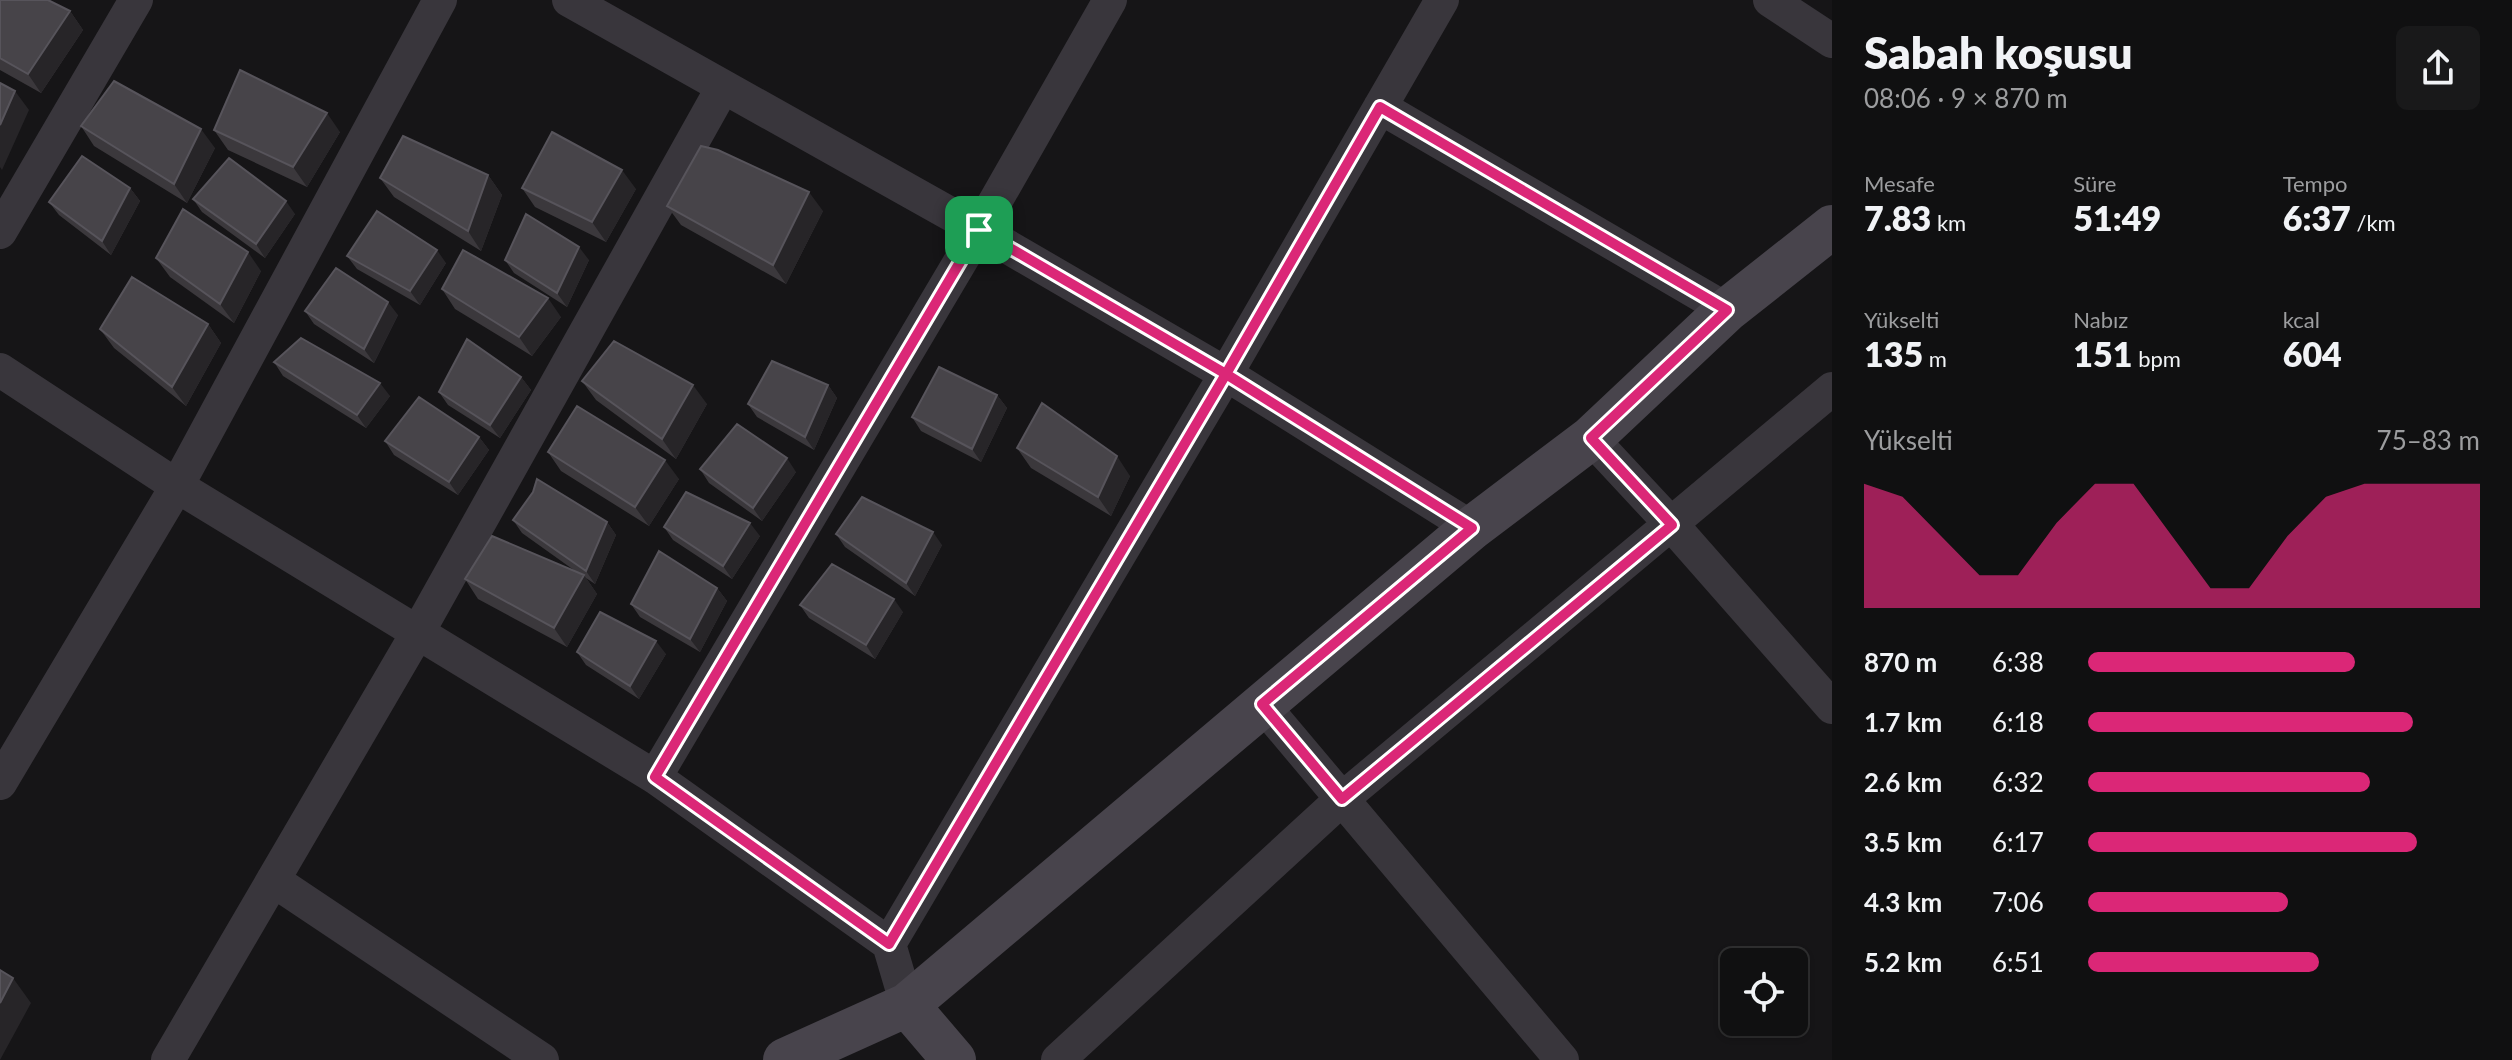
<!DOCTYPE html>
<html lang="tr">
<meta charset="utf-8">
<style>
:root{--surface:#101011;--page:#19191a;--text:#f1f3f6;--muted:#9c9d9f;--line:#303031;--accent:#db2777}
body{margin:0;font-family:Lato,sans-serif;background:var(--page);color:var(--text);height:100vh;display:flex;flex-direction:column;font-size:30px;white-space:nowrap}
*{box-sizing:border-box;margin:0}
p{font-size:26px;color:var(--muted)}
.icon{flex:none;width:44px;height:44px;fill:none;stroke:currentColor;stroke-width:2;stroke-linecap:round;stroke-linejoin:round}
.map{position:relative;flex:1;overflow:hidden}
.details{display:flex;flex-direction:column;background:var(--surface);width:680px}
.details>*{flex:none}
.controls{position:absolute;left:1720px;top:948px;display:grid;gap:16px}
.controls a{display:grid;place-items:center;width:88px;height:88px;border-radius:12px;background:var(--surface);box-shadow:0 2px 6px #0004,0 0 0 2px var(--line);font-size:40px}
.pin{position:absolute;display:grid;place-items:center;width:68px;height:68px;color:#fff;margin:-34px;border-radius:16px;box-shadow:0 4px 12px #0006}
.round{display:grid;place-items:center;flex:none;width:84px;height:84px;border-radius:12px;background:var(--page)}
.summary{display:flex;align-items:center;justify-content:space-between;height:136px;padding:0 32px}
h1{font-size:44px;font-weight:800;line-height:60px}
.metrics{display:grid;grid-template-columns:repeat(3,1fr);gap:12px;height:136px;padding:8px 32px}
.metrics div{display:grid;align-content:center}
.metrics b{font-size:34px;font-weight:800}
.metrics small{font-size:22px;font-weight:400}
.metrics p{font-size:22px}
.chart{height:224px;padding:16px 32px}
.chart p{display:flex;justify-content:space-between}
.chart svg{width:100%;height:144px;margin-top:8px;fill:var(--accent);opacity:.7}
ul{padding:0 32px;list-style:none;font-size:26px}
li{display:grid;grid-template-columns:128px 96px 1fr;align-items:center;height:60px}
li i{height:20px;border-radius:10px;background:var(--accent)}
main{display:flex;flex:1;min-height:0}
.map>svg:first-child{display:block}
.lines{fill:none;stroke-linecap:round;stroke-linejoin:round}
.street{stroke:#39363c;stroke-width:34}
.secondary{stroke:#48444c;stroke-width:44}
.wall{fill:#3b383c}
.shaded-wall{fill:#272528}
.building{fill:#474449;stroke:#57545b;stroke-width:2}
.route-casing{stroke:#fff;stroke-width:16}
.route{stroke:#db2777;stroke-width:10}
</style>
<main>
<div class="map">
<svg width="1832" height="1060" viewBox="0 0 1832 1060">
<rect width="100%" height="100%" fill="#161517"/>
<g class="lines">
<path class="street" d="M 569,0 L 979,230 L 1226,374 L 1472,528
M 1770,0 L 1832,41
M 1380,107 L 1727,310
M 0,232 L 136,0
M 0,370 L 177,486 L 655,777 L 889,944 L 907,1005
M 1591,438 L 1672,525 L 1832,707
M 1262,704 L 1562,1060
M 655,777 L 979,230 L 1110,0
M 0,783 L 177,486 L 440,0
M 273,880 L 542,1060
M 889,944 L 1226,374 L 1442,0
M 168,1060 L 418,632 L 723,87
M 1058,1060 L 1342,799 L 1832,389"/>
<path class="secondary" d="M 907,1005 L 954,1060
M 785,1060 L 907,1005 L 1472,528 L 1591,438 L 1727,310 L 1832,227"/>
</g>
<path class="wall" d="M 0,0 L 70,11 L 83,30 L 41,93 L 0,70 Z
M 81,126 L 215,148 L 187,203 L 94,146 Z
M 214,130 L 340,132 L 307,187 L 228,150 Z
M 488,175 L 502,195 L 481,251 L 394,197 L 380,178 Z
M 130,188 L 140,201 L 111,255 L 59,215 L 49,202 Z
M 522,188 L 636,189 L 606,242 L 535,207 Z
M 193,199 L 295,214 L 265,258 L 202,212 Z
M 667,206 L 823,211 L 786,284 L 681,225 Z
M 347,256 L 446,263 L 420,305 L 357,269 Z
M 156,258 L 261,271 L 234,323 L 170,277 Z
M 505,260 L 589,260 L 567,307 L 514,273 Z
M 442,289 L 561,317 L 532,356 L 455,309 Z
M 305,311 L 398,315 L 374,363 L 314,324 Z
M 208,324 L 221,343 L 186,406 L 114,348 L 100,329 Z
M 274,362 L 390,396 L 366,428 L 283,376 Z
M 521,377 L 531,390 L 500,438 L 448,405 L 439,392 Z
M 582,381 L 707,404 L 676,459 L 596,400 Z
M 828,385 L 837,398 L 814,450 L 757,417 L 748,404 Z
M 997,395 L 1007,408 L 981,462 L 921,431 L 912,417 Z
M 479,437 L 489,450 L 458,495 L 394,455 L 385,441 Z
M 1017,448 L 1130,476 L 1111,516 L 1031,468 Z
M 548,452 L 679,479 L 649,526 L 561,471 Z
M 700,469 L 796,472 L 762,521 L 709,483 Z
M 513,520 L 607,522 L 616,535 L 595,584 L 586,578 L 597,594 L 567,647 L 478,599 L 465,579 L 578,573 L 522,533 Z
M 664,527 L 760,536 L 732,579 L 673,540 Z
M 836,534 L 942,545 L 915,596 L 845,547 Z
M 717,588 L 727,601 L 700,652 L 640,617 L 631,604 Z
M 800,605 L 903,612 L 875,659 L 809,618 Z
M 577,652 L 666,654 L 639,699 L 586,665 Z"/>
<path class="shaded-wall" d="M 70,11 L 83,30 L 41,93 L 28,74 Z
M 15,91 L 29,110 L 2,170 L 0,167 L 0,125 Z
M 327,113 L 340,132 L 307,187 L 293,167 Z
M 201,129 L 215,148 L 187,203 L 174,184 Z
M 622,170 L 636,189 L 606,242 L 592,222 Z
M 488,175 L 502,195 L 481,251 L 468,231 Z
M 130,188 L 140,201 L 111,255 L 102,241 Z
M 809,192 L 823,211 L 786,284 L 773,265 Z
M 286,201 L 295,214 L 265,258 L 256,244 Z
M 579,247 L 589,260 L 567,307 L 557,293 Z
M 437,250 L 446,263 L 420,305 L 410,291 Z
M 248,252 L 261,271 L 234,323 L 220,304 Z
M 548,298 L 561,317 L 532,356 L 519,337 Z
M 388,302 L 398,315 L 374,363 L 364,349 Z
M 208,324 L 221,343 L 186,406 L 172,387 Z
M 521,377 L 531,390 L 500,438 L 490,425 Z
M 380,383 L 390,396 L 366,428 L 357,415 Z
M 693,385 L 707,404 L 676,459 L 662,439 Z
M 828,385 L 837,398 L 814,450 L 805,437 Z
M 997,395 L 1007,408 L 981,462 L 972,449 Z
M 479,437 L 489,450 L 458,495 L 449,482 Z
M 1117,456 L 1130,476 L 1111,516 L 1098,497 Z
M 787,458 L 796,472 L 762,521 L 753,508 Z
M 665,460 L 679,479 L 649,526 L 635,507 Z
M 607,522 L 616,535 L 595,584 L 586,571 Z
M 750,523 L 760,536 L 732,579 L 723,566 Z
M 933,532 L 942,545 L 915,596 L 906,583 Z
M 584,575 L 597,594 L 567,647 L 554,628 Z
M 717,588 L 727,601 L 700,652 L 690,639 Z
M 894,599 L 903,612 L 875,659 L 866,645 Z
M 656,641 L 666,654 L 639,699 L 630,686 Z
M 13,978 L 31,1003 L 0,1060 L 0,1003 Z"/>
<path class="building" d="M 0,0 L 48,0 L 70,11 L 28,74 L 0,58 Z
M 240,70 L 327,113 L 293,167 L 214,130 Z
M 114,81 L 201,129 L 174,184 L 81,126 Z
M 0,83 L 15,91 L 0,125 Z
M 552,132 L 622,170 L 592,222 L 522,188 Z
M 403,136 L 488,175 L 468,231 L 380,178 Z
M 701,146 L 718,150 L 809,192 L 773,265 L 667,206 Z
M 82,156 L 130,188 L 102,241 L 49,202 Z
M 229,158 L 286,201 L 256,244 L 193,199 Z
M 183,209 L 248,252 L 220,304 L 156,258 Z
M 377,211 L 437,250 L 410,291 L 347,256 Z
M 526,214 L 579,247 L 557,293 L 505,260 Z
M 463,250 L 548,298 L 519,337 L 442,289 Z
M 336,268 L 388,302 L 364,349 L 305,311 Z
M 132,277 L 208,324 L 172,387 L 100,329 Z
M 301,338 L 380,383 L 357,415 L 274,362 Z
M 467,339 L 521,377 L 490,425 L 439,392 Z
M 614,341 L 693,385 L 662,439 L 582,381 Z
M 772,361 L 828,385 L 805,437 L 748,404 Z
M 939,367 L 997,395 L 972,449 L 912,417 Z
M 419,397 L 479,437 L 449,482 L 385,441 Z
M 1042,403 L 1117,456 L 1098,497 L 1017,448 Z
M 577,406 L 665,460 L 635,507 L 548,452 Z
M 737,424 L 787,458 L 753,508 L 700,469 Z
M 537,479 L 607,522 L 586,571 L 513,520 L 533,492 Z
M 686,492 L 750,523 L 723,566 L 664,527 Z
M 862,497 L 933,532 L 906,583 L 836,534 Z
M 492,536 L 584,575 L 554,628 L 465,579 Z
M 659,551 L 717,588 L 690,639 L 631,604 Z
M 832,564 L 894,599 L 866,645 L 800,605 Z
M 600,612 L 656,641 L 630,686 L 577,652 Z
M 0,970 L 13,978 L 0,1003 Z"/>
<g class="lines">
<defs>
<path id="route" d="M 979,230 L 655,777 L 889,944 L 1226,374 L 1472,528 L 1262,704 L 1342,799 L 1672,525 L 1591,438 L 1727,310 L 1380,107 L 1226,374 L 979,230"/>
</defs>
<use href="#route" class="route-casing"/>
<use href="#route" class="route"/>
</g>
</svg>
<div class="controls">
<a><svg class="icon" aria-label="locate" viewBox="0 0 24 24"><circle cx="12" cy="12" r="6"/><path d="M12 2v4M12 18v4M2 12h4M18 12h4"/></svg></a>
</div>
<div class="pin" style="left:979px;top:230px;background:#1e9e55"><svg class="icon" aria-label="arrive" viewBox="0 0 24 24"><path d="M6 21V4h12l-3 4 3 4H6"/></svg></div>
</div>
<section class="details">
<div class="summary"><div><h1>Sabah koşusu</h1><p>08:06 · 9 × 870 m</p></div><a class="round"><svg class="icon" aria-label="share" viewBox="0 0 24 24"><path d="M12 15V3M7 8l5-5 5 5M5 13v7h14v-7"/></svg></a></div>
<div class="metrics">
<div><p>Mesafe</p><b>7.83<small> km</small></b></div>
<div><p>Süre</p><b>51:49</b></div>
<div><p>Tempo</p><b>6:37<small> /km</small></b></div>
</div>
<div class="metrics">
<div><p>Yükselti</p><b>135<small> m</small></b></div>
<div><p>Nabız</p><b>151<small> bpm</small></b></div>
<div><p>kcal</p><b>604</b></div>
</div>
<div class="chart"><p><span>Yükselti</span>75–83 m</p>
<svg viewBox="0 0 160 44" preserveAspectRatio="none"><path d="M0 44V6L10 10L20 22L30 34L40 34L50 18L60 6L70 6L80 22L90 38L100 38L110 22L120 10L130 6L140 6L150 6L160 6V44z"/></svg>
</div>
<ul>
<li><b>870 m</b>6:38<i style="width:68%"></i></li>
<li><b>1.7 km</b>6:18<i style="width:83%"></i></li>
<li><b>2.6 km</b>6:32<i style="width:72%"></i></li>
<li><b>3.5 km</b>6:17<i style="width:84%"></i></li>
<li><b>4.3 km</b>7:06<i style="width:51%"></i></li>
<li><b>5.2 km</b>6:51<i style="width:59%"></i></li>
</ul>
</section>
</main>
